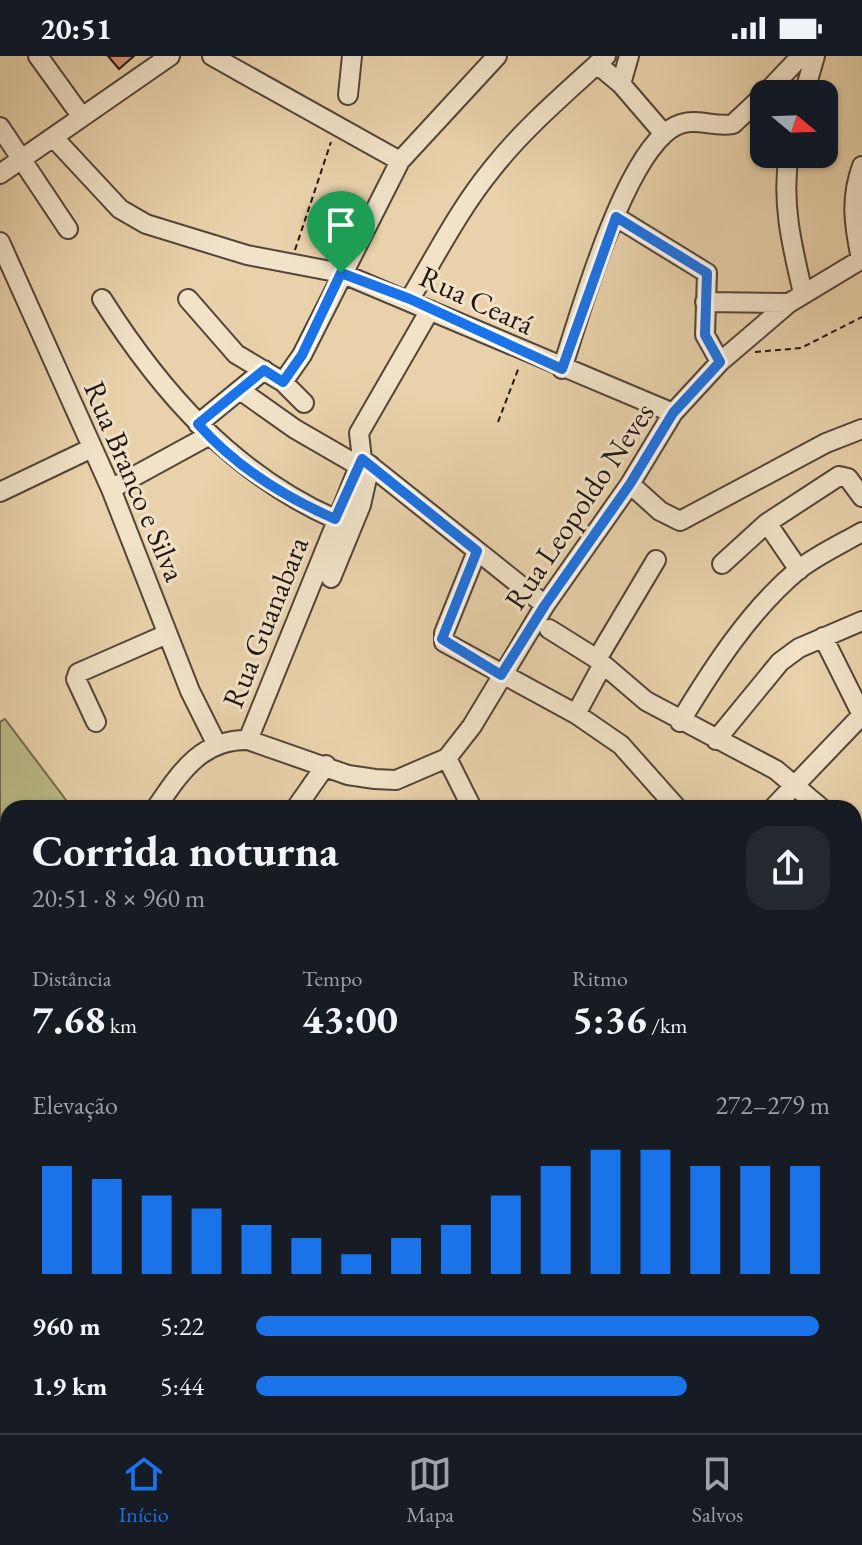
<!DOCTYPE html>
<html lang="pt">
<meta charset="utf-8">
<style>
:root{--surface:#171b24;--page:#242831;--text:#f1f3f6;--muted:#9ea1a6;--line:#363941;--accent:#1a73e8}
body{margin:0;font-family:"EB Garamond",serif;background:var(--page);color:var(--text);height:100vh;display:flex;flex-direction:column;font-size:30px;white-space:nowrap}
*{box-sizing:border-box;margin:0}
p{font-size:26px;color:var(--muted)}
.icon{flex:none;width:44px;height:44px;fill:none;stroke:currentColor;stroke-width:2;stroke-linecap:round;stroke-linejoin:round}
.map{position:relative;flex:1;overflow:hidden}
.sheet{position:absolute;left:0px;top:744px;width:862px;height:634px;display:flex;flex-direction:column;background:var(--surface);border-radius:24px 24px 0 0;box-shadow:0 2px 6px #0004}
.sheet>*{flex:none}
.needle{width:52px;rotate:109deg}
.controls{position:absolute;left:750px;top:24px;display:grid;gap:16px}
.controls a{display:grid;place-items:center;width:88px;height:88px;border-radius:16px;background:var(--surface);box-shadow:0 2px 6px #0004;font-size:40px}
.pin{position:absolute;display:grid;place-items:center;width:68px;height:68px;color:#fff;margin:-82px -34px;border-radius:50% 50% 50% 0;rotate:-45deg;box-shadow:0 0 8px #0007}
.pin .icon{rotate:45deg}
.round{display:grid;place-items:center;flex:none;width:84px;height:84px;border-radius:24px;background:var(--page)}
.overview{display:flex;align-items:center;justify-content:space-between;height:136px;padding:0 32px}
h1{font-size:44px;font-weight:700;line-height:60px}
.stats{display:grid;grid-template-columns:repeat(3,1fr);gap:12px;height:136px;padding:8px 32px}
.stats div{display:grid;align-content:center}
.stats b{font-size:40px;font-weight:700}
.stats small{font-size:22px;font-weight:400}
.stats p{font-size:22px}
.chart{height:224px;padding:16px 32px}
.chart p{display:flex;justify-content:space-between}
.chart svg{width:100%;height:144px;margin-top:8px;stroke:var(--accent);stroke-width:6}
ul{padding:0 32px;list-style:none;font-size:26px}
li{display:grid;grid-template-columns:128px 96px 1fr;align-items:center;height:60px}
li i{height:20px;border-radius:10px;background:var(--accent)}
.status{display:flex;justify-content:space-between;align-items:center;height:56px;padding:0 40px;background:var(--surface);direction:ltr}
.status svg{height:22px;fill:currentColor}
.tabs{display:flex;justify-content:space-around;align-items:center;height:112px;border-top:2px solid var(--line);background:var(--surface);font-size:22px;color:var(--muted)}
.tabs a{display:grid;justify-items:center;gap:4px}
.tabs .on{color:var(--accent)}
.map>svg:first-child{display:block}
.green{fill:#babb87;stroke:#6e684c;stroke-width:2}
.building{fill:#e09674;stroke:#211612;stroke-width:2}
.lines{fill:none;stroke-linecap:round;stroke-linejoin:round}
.minor-casing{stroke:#534538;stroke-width:22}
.path{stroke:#211612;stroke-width:2;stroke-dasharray:6 4;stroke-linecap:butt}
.minor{stroke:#f1e2c8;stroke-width:18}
.route-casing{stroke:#fff;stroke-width:16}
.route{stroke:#1a73e8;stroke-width:10}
.labels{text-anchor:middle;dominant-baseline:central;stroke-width:6;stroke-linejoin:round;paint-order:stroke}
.street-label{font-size:30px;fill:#211612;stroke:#f1e2c8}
</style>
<div class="status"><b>20:51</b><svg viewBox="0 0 49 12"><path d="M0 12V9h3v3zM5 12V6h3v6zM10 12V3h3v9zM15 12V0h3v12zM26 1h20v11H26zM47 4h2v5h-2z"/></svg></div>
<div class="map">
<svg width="862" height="1377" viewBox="0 0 862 1377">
<rect width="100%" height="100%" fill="#e9d2ab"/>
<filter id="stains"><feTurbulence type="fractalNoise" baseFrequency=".0025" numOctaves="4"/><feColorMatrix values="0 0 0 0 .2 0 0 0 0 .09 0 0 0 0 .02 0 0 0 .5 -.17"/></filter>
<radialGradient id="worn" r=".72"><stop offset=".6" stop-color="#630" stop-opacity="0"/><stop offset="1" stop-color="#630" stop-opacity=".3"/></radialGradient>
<path class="green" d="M 5,663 L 72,752 L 8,752 L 8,876 L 0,882 L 0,666 Z"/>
<path class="building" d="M 108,0 L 134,0 L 119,13 Z"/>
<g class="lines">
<defs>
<path id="minor" d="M 38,0 L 82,61
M 212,0 L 400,105
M 597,8 L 621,28 L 664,78
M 621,28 L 629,0
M 765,38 L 801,0
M 804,38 L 815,0
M 348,39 L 352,0
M 0,71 L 68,173
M 53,81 L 120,153 L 146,168 L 247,199 L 341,217 L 673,357
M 789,98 C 781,146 792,190 803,237
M 0,118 L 170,0
M 616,161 L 707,217 L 705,279 L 720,306
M 0,186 L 111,433 L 190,635 L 216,687
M 861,203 C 854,169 850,143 862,110
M 102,243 C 161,336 232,417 335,463
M 188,243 L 236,298 L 283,326 L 304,347
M 410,243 C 436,199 460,152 492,113 C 525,71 567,36 606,0
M 705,246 L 789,247
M 562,313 C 581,254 619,119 664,78 C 690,55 709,73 733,68 L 764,39
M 283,326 L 302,299 L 400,105 L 497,0
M 240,334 L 295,373 L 359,410
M 198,368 L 264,314
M 362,403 L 545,549
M 630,428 L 660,455 L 680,465 L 826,387 L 862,373
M 111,433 L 208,380
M 0,436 L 92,392
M 767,467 L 799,514
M 477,495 L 444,577 L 444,586 L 576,658 L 621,689 L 677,752
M 722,508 L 767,467 L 839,420 L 848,422 L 862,441
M 331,522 L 361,449 L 370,409
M 549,573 L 597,603 L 646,645 L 776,714 L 821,752
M 823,581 L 862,659
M 597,603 L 656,504
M 576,658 L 603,608
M 96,666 L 76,623 L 78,617 L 167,578
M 680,666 C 712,613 750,554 798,514 C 817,499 841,488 862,476
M 248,684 L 362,403 L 359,377 L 430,254
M 716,684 L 780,606 L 799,592 L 862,565
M 447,702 L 472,752
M 156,752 C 180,717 201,683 248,684 L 348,719 L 375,723 L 396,724 L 447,702 L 472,670 L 545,549 L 630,428 L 673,357 L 720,306 L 789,247 L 862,203
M 296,752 L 326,709
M 773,752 L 862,659
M 854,777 L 862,783
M 854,896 L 862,887
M 0,901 L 8,895
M 854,1002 L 862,1014
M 0,1061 L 8,1063
M 0,1134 L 8,1113
M 0,1281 L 8,1283
M 854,1286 L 862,1275
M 19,1377 L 22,1370
M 228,1377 L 229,1370
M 419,1377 L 419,1370
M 483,1377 L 486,1370
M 600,1377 L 603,1370
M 706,1377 L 709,1370
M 792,1377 L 796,1370"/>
</defs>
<use href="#minor" class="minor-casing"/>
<path class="path" d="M 295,194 L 331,86
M 755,296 L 801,292 L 862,261
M 498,366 L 519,311"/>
<use href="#minor" class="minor"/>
</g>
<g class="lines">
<defs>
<path id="route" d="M 616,161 L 707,217 L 705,279 L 720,306 L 673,357 L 630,428 L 545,549 L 501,619 L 442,583 L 477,495 L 362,403 L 335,463 C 285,441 235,410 198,368 L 264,314 L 283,326 L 302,299 L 341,217 L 410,243 L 562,313 Z"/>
</defs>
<use href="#route" class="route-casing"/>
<use href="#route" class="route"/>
</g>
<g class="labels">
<g class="street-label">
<text transform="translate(477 244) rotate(25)">Rua Ceará</text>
<text transform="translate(135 425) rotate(67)">Rua Branco e Silva</text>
<text transform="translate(579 450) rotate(-56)">Rua Leopoldo Neves</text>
<text transform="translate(265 566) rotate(-68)">Rua Guanabara</text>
</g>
</g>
<rect width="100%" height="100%" filter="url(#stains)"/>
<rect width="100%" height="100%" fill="url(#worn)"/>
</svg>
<div class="controls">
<a><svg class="needle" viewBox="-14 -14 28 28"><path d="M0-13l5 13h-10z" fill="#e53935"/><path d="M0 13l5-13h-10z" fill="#9ea1a6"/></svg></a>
</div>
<div class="pin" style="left:341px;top:217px;background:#1e9e55"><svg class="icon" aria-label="arrive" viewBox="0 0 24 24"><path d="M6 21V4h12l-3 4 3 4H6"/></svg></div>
<section class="sheet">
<div class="overview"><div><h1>Corrida noturna</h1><p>20:51 · 8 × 960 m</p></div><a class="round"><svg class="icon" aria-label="share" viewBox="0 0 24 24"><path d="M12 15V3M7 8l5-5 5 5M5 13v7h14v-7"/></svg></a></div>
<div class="stats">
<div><p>Distância</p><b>7.68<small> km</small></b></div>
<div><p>Tempo</p><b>43:00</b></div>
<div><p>Ritmo</p><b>5:36<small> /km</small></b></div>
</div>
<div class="chart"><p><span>Elevação</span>272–279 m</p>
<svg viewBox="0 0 160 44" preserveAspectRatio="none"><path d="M5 44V11M15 44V15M25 44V20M35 44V24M45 44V29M55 44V33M65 44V38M75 44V33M85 44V29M95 44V20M105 44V11M115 44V6M125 44V6M135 44V11M145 44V11M155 44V11"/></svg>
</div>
<ul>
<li><b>960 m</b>5:22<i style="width:98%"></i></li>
<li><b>1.9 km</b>5:44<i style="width:75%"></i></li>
</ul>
</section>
</div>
<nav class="tabs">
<a class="on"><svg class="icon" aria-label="home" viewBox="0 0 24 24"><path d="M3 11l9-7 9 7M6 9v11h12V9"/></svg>Início</a>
<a><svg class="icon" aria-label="map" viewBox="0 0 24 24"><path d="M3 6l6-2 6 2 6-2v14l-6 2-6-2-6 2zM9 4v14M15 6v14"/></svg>Mapa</a>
<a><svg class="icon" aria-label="saved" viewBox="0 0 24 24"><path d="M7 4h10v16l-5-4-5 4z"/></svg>Salvos</a>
</nav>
